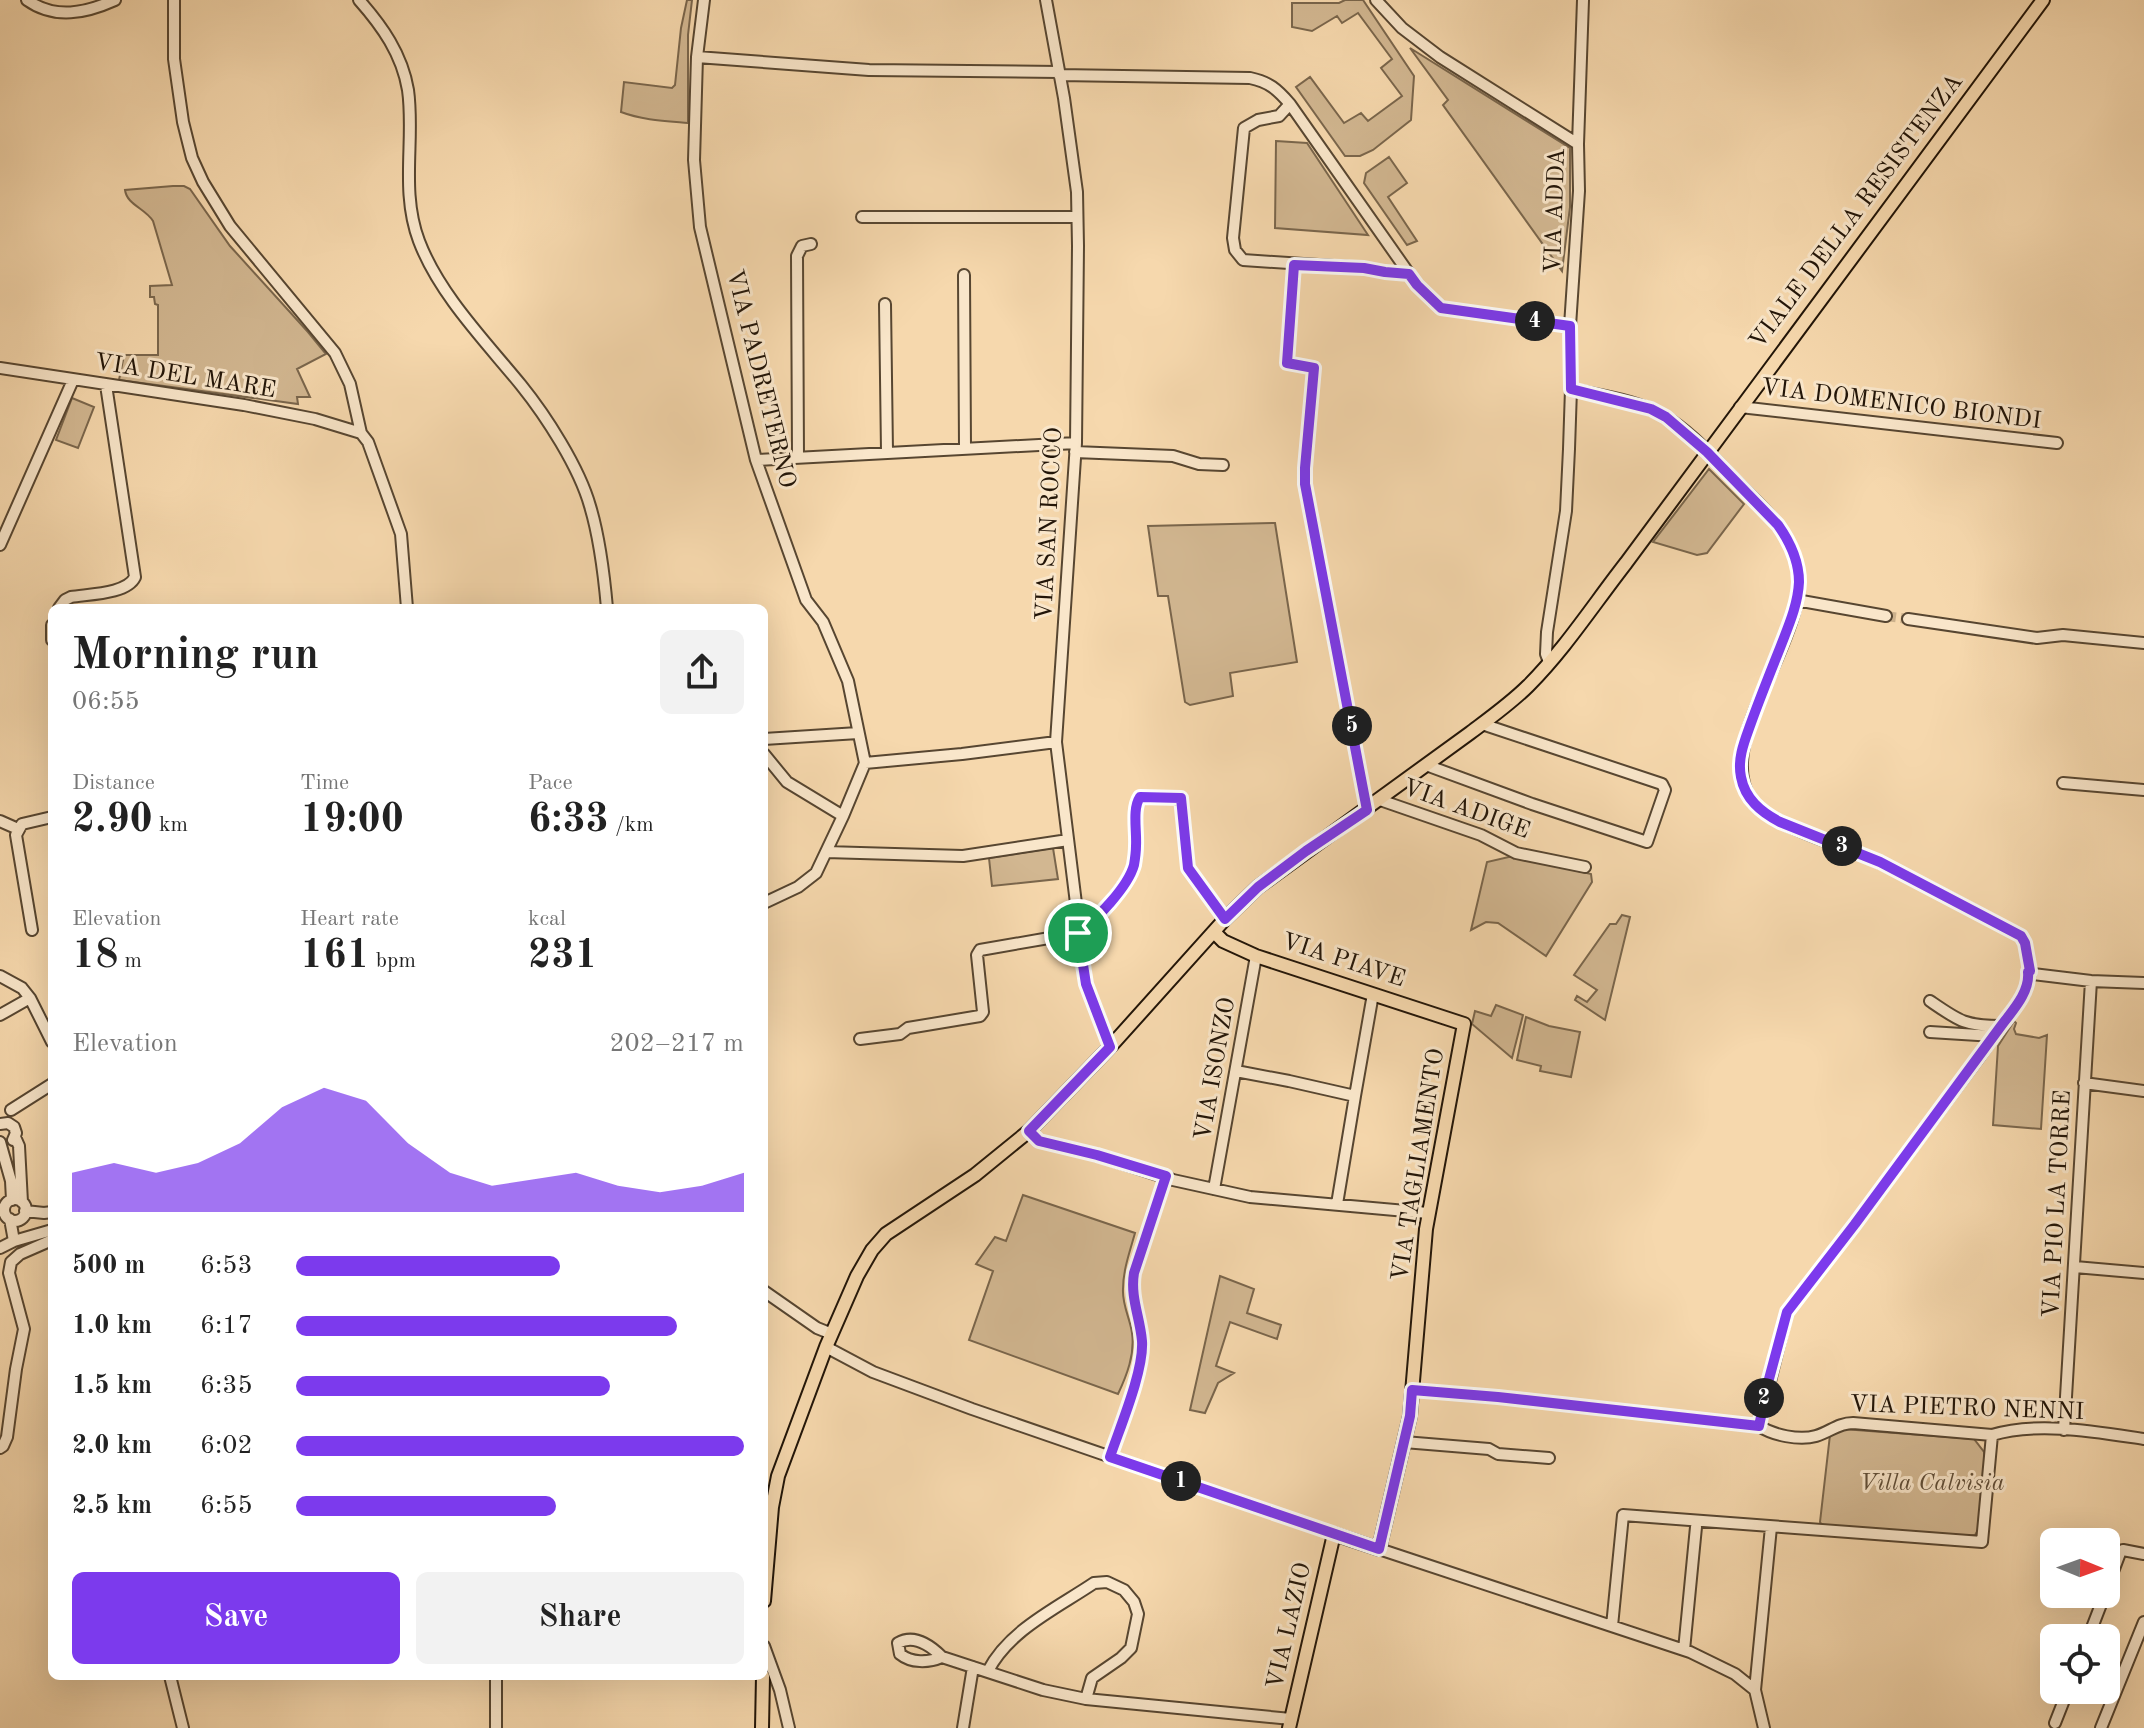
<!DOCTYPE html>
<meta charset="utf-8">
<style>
:root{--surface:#fff;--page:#f2f2f2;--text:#222;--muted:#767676;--accent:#7c3aed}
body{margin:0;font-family:"Old Standard TT",serif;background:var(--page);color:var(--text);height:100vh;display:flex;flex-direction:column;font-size:30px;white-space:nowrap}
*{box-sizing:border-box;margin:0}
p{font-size:26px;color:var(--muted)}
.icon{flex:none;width:44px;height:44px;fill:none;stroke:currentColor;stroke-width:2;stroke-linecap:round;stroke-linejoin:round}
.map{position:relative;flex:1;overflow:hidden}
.details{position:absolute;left:48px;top:604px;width:720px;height:1076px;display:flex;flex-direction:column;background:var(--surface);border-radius:12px;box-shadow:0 8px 32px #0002}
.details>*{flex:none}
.needle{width:52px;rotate:91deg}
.controls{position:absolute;left:2040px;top:1528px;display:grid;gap:16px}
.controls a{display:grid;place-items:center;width:80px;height:80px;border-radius:12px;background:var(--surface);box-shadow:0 8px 32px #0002;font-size:40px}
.pin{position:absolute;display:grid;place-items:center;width:68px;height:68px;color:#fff;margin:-34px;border:4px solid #fff;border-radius:50%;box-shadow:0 2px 8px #0007}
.km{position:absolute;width:40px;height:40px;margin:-20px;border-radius:50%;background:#222;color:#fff;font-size:22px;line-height:40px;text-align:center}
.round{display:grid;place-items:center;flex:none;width:84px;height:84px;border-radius:12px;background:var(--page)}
.headline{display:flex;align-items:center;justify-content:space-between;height:136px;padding:0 24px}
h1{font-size:44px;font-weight:600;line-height:60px}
.metrics{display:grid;grid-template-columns:repeat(3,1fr);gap:12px;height:136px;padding:8px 24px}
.metrics div{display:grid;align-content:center}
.metrics b{font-size:40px;font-weight:600}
.metrics small{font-size:22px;font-weight:400}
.metrics p{font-size:22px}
.chart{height:224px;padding:16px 24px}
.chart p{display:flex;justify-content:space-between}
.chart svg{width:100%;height:144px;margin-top:8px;fill:var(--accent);opacity:.7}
.primary-button{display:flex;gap:16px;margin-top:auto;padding:16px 24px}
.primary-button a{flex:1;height:92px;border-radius:12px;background:var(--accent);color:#fff;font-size:32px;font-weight:600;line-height:92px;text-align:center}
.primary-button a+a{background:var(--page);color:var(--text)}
ul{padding:0 24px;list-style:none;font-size:26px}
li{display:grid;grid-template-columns:128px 96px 1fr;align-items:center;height:60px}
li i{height:20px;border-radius:10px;background:var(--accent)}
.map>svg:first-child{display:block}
.green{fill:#d2b791;stroke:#7a664c;stroke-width:2}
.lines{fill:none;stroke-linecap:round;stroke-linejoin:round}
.minor-tunnel{stroke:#ccb18c;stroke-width:10;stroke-dasharray:10 5;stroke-linecap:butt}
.minor-casing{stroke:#574631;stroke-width:14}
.major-casing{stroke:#221508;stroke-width:16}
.minor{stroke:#f9e6ca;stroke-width:10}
.major{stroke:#f6d8ad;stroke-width:12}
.route-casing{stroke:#fff;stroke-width:16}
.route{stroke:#7c3aed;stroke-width:10}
.labels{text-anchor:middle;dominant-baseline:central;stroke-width:6;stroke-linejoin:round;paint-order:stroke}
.street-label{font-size:24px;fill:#221508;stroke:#f9e6ca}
.park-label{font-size:24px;font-style:italic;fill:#604e38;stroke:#f9e6ca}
</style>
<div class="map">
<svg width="2144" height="1728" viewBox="0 0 2144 1728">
<rect width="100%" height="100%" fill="#f6d8ad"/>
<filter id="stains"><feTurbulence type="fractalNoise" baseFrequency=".0025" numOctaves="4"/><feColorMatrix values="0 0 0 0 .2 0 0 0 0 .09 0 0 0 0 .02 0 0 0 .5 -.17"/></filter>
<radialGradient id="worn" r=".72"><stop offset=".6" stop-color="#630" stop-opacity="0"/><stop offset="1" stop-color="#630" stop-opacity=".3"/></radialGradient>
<path class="green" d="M 687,0 L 692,0 L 688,35 L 688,123 C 665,121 642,120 621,112 L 624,82 L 672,88 L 675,85 L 681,28 Z
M 1345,0 L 1363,0 L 1414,76 L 1411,120 L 1373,150 L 1360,156 L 1345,156 L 1296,87 L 1310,77 L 1344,123 L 1361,113 L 1368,121 L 1402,96 L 1381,68 L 1392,59 L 1358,13 L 1342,23 L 1337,16 L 1312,31 L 1292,27 L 1292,3 L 1339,3 Z
M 1410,48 L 1570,148 L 1570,207 L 1562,271 L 1443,105 L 1448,100 Z
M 1276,141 L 1307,143 L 1368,235 L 1275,228 Z
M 1389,157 L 1407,183 L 1388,197 L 1417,241 L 1407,245 L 1364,183 L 1366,173 Z
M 173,186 L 184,186 L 190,189 L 230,246 L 308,332 L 326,354 L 297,369 L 310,397 L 297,397 L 298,404 L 119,380 L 124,355 L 158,355 L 158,305 L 155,304 L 154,297 L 150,297 L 150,286 L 172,285 L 153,221 C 145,208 127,205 125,190 Z
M 72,398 L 94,407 L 78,448 L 56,440 Z
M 1709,469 L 1744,504 L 1707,553 L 1697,555 L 1653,542 Z
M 1275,523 L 1297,662 L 1230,673 L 1233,696 L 1190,705 L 1185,702 L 1168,596 L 1158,596 L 1148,526 Z
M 1053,848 L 1058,879 L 992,886 L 989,858 Z
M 1513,856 L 1591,874 L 1592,882 L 1546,956 L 1498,923 L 1486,922 L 1471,930 L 1487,862 Z
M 1622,915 L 1630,917 L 1605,1020 L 1575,1000 L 1577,996 L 1587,1002 L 1597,990 L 1574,975 L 1610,924 L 1616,924 Z
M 1496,1005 L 1523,1015 L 1512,1058 L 1472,1024 L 1475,1011 L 1491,1016 Z
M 1526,1017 L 1549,1026 L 1580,1032 L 1571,1077 L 1540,1071 L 1541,1066 L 1517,1060 Z
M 2014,1021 L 2016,1023 L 2014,1029 L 2016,1034 L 2039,1038 L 2047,1035 L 2041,1129 L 1993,1125 L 1998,1046 Z
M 1023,1195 L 1135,1233 C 1130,1251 1123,1270 1123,1289 C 1122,1305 1130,1318 1132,1333 C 1135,1354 1127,1375 1118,1394 L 969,1340 L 993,1271 L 976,1264 L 995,1237 L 1006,1241 Z
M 1220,1276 L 1254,1289 L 1247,1313 L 1281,1325 L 1277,1339 L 1230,1322 L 1216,1366 L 1234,1373 L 1218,1383 L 1205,1413 L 1190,1410 Z
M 1843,1429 L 1974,1439 L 1984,1452 L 1985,1461 L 1978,1530 L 1975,1535 L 1969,1536 L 1822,1525 L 1820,1522 L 1830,1435 Z"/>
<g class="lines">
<path class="minor-tunnel" d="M 1886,616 L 1908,619"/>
<defs>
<path id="minor" d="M 27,0 C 55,20 86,13 115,0
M 174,0 L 174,59 L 183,122 L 192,158 L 203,182 L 230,226 L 335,353 L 350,384 L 361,433 L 368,442 L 401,534 L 407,608
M 359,0 C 382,26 402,54 408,90 C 415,139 400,191 419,241 C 439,294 485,341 521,385 C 546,416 579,467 590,506 C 600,539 604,574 607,608
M 704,0 L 697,57 L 694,160 L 700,227 L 756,460 L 806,600 L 823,622 L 848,681 L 865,763 L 843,816 L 816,873 L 798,887 L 764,903
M 1046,0 L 1064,98 L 1077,192 L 1078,246 L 1076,443 L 1056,742 L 1086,984 L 1110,1047
M 1376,0 L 1402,28 L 1440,57 L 1578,144
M 697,57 L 869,70 L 1059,72
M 1059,75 L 1250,78 C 1269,82 1277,89 1290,104 L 1417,285 L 1441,308 L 1570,326
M 1290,104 L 1279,116 L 1258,120 L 1244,128 L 1233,238 L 1235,250 L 1243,260 L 1364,268 L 1385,272 L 1409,274
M 862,217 L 1077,217
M 1294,265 L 1287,363 L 1314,368 L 1305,468 L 1305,484 L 1367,810
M 964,275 L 965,448
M 885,304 L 887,452
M 0,368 L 244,405 L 315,419 L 361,433
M 1571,389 C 1602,396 1638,400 1664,416 C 1692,432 1714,459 1736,481 C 1759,504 1785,526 1795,557 C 1820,630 1710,735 1751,800 C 1767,825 1850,848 1881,863 C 1928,886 1974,911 2021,936 L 2025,943 L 2030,971
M 1740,407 L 2057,443
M 1075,452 L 1173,456 L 1199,464 L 1223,465
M 798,457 L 797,256 L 802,246 L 811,244
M 756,460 L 1076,443
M 0,545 L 73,380
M 1796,600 L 1886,616
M 59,608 L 65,600 L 71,597 C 89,594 127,594 135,577 L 106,385
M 1908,619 L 2037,638 L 2063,635 L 2144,643
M 52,625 L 52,640
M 1549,662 L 1546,654 L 1547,632 L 1566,511 L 1569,449 L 1571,389 L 1570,326 L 1579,191 L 1578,144 L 1583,0
M 764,739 L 858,733
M 764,754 L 787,782 L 843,816
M 865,763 L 962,754 L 1056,742
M 1426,765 L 1532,804 L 1647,842 L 1665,790 L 1662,784 L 1482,724
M 2063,783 L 2144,790
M 1380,800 L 1481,835 L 1516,853 L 1585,867
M 0,821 L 18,829
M 826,852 L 963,856 L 1068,840
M 32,930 L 16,835 L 22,824 L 52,817
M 2033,974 L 2091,981 L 2144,983
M 0,976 L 22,988 L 30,998 L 52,1042
M 1930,1001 C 1959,1021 1965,1026 2001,1026
M 0,1015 L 30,998
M 1930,1032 L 1994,1036
M 860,1039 L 900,1034 L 908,1028 L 980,1016 L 983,1012 L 977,955 L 980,950 L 1078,933 C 1095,921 1128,885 1134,865 C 1136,859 1136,852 1136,846 C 1137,831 1132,809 1140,797 L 1181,798 L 1188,868 L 1225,919
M 1236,1071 L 1289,1081 L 1355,1096 L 1337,1204
M 2084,1083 L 2144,1091
M 1355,1096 L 1373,994
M 11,1110 L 52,1084
M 0,1124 L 8,1123 L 14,1127 L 16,1133 L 13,1140
M 1029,1131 L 1039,1141 L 1097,1155 L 1173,1180 L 1250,1197 L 1428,1213
M 15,1137 L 19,1146 L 22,1202
M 0,1142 L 11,1181 L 12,1200
M 1214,1189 L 1256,956
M4 1210a11 11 0 1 1 22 0a11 11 0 1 1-22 0Z
M 25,1211 L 44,1213 L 52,1212
M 10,1219 L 14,1241 L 52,1230
M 0,1248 L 14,1241
M 2075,1267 L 2144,1273
M 764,1291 L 817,1328 L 832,1334
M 826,1347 L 873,1372 L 972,1409 L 1334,1534
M 1412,1390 L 1498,1397 L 1759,1426 C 1773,1435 1799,1441 1816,1436 C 1830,1432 1838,1423 1853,1423 L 1992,1435 C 2038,1421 2097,1432 2144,1439
M 1759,1426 L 1787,1312 L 1855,1224 L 1980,1056 L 2024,994 L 2029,976
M 2064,1430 L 2091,981
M 1404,1442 L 1489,1449 L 1498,1454 L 1549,1458
M 0,1448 L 3,1446 L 7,1437 L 16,1369 L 24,1329 L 9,1273 L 11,1262 L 20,1254 L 52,1240
M 1110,1457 C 1120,1427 1144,1371 1142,1341 C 1140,1317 1130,1297 1134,1273 L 1166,1176
M 1379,1549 L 1690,1652 L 1735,1674 L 1755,1690 L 1764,1728
M 2106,1590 L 2120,1553 L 2123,1550 L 2144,1554
M 1612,1626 L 1623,1515 L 1982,1542 L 1992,1435
M 2088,1638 L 2105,1594
M 764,1646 L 780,1690 L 789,1728
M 1684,1650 L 1696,1527
M 942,1657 C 928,1663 911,1663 900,1654 L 898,1643 C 914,1634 930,1645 942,1657 L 1043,1690 L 1086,1699 L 1291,1719
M 988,1671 C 1009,1630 1057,1608 1094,1583 L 1107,1582 L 1124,1590 L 1134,1602 L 1138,1614 L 1131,1648 L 1121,1658 L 1092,1678 L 1086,1699
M 170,1676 L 183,1728
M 1755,1690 L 1771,1527
M 2055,1723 L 2068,1690
M 496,1728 L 496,1676
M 963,1728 L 973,1667
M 2101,1728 L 2144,1622"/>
<path id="major" d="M 1214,932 L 1223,941 L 1256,956 L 1464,1024 L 1426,1229 L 1410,1416 L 1379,1549 L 1334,1534 L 1289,1728
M 764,1601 L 772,1507 L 778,1476 L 826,1347 L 857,1276 L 872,1250 L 886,1234 L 975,1175 L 1029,1131 L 1110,1047 L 1225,919 L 1258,887 L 1470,733 C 1490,718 1511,703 1528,686 C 1565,649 1594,604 1626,563 L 2043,0
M 762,1728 L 763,1676"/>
</defs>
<use href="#minor" class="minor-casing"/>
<use href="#major" class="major-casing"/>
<use href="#minor" class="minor"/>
<use href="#major" class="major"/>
</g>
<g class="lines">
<defs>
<path id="route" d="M 1294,265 L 1364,268 L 1385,272 L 1409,274 L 1417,285 L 1441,308 L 1570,326 L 1571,389 L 1651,409 L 1666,417 L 1707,452 L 1778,525 C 1790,542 1799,562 1799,582 C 1798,605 1788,627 1780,648 C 1770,673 1760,698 1751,723 C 1745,740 1737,758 1741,777 C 1745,799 1761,812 1780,822 L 1880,862 L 2021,936 L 2025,943 L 2030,971 L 2028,972 C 2030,992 2013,1010 2001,1026 L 1855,1224 L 1787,1312 L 1769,1379 L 1759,1426 L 1498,1397 L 1412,1390 L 1410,1416 L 1379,1549 L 1110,1457 C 1120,1427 1144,1371 1142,1341 C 1140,1317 1130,1297 1134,1273 L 1166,1176 L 1097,1155 L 1039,1141 L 1029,1131 L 1110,1047 L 1086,984 L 1078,933 C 1096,920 1128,887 1134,865 C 1135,859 1136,852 1136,846 C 1137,831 1132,809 1140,797 L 1181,798 L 1188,868 L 1225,919 L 1258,887 L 1306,851 L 1367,810 L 1305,484 L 1305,468 L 1314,368 L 1287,363 Z"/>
</defs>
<use href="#route" class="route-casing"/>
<use href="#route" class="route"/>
</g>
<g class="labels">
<g class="street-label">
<text transform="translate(1556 211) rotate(-88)">VIA ADDA</text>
<text transform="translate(1857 212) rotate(-53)">VIALE DELLA RESISTENZA</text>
<text transform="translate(185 377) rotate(9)">VIA DEL MARE</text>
<text transform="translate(760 379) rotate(76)">VIA PADRETERNO</text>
<text transform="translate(1901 405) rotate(7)">VIA DOMENICO BIONDI</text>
<text transform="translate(1050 524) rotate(-87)">VIA SAN ROCCO</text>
<text transform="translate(1466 810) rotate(20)">VIA ADIGE</text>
<text transform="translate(1343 961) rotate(18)">VIA PIAVE</text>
<text transform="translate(1216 1069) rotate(-80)">VIA ISONZO</text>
<text transform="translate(1419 1165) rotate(-81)">VIA TAGLIAMENTO</text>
<text transform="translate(2058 1204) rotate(-87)">VIA PIO LA TORRE</text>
<text transform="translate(1967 1409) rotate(2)">VIA PIETRO NENNI</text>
<text transform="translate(1290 1626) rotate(-77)">VIA LAZIO</text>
</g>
<g class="park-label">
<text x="1932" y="1484">Villa Calvisia</text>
</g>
</g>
<rect width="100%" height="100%" filter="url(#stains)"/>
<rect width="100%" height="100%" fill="url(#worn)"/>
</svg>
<div class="controls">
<a><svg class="needle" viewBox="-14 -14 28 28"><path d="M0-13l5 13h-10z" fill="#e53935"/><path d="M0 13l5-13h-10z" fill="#767676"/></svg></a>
<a><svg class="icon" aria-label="locate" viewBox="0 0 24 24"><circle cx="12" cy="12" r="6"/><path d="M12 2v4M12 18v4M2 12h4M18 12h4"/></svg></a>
</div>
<div class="pin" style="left:1078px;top:933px;background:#1e9e55"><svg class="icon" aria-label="arrive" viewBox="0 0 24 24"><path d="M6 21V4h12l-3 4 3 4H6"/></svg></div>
<b class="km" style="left:1181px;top:1481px">1</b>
<b class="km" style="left:1764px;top:1398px">2</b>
<b class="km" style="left:1842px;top:846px">3</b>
<b class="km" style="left:1535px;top:321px">4</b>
<b class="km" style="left:1352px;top:726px">5</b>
<section class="details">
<div class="headline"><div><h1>Morning run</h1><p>06:55</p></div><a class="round"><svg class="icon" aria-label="share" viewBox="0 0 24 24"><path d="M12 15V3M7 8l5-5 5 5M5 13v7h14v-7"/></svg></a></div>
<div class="metrics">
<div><p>Distance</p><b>2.90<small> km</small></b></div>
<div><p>Time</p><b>19:00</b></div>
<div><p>Pace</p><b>6:33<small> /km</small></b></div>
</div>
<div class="metrics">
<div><p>Elevation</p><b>18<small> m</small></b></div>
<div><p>Heart rate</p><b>161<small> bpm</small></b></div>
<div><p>kcal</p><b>231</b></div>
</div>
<div class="chart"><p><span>Elevation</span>202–217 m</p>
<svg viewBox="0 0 160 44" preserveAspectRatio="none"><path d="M0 44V32L10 29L20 32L30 29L40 23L50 12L60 6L70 10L80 23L90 32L100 36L110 34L120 32L130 36L140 38L150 36L160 32V44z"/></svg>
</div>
<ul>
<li><b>500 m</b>6:53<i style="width:59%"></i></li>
<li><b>1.0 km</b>6:17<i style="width:85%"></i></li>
<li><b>1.5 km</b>6:35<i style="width:70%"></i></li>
<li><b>2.0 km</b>6:02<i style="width:100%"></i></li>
<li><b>2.5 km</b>6:55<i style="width:58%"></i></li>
</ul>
<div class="primary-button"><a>Save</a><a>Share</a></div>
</section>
</div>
